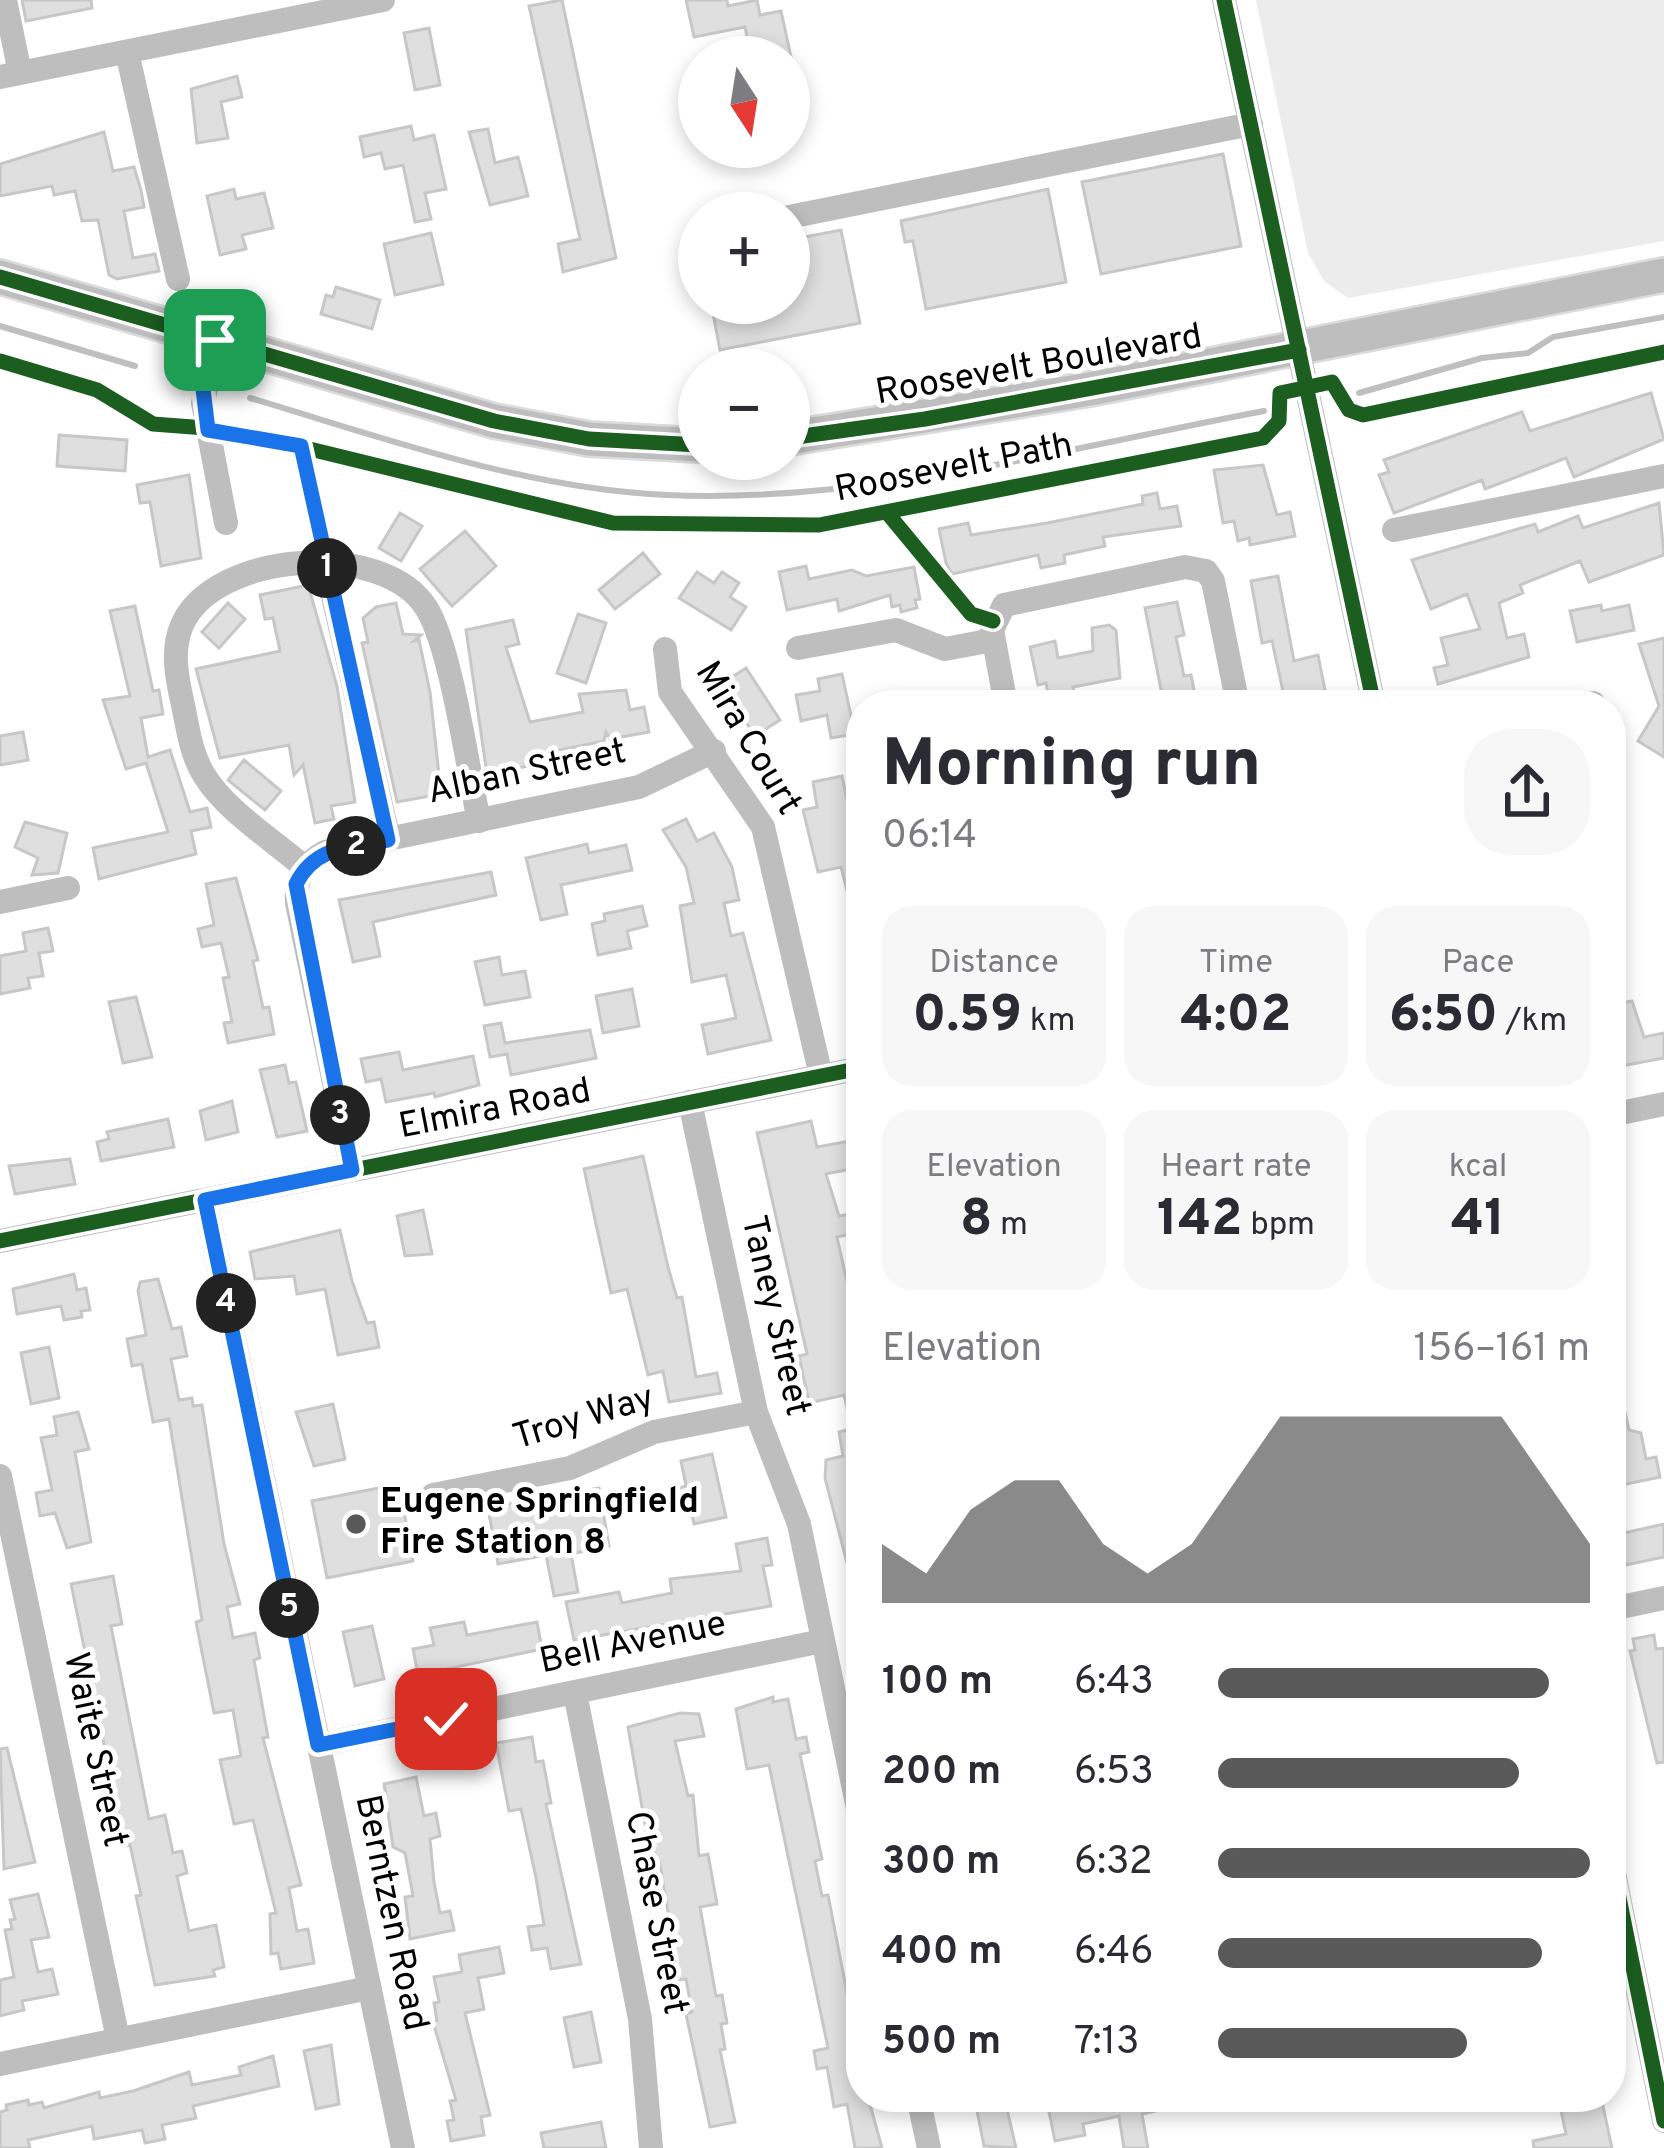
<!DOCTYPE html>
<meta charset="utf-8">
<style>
:root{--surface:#fff;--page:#f7f7f7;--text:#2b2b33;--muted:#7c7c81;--accent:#595959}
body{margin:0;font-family:Overpass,sans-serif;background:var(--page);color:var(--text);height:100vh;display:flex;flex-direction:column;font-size:45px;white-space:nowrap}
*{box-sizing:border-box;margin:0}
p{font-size:39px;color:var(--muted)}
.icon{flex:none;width:66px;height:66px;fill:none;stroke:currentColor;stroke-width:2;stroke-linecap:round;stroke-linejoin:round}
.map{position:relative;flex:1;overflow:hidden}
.panel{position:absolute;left:846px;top:690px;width:780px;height:1422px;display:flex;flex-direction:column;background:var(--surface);border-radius:48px;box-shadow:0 6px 18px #0003}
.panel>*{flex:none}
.needle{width:78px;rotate:168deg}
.fabs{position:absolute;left:678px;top:36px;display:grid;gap:24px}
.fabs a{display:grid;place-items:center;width:132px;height:132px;border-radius:50%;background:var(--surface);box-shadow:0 6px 18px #0003;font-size:60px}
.pin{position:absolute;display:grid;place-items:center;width:102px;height:102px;color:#fff;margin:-51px;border-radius:24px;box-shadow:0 6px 18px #0006}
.km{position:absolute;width:60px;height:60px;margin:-30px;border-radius:50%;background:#222;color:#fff;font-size:33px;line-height:60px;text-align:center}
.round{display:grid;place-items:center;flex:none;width:126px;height:126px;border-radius:48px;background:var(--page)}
.head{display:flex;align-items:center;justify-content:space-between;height:204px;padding:0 36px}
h1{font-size:66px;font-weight:800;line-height:90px}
.figures{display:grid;grid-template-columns:repeat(3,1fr);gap:18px;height:204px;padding:12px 36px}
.figures div{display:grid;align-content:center;border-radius:30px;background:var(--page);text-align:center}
.figures b{font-size:51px;font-weight:800}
.figures small{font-size:33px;font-weight:400}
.figures p{font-size:33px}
.chart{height:336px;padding:24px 36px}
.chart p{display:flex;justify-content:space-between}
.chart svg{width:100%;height:216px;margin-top:12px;fill:var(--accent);opacity:.7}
ul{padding:0 36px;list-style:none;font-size:39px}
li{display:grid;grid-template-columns:192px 144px 1fr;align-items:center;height:90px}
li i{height:30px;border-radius:15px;background:var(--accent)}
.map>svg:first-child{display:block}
.green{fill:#ececec}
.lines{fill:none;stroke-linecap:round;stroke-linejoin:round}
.stream{stroke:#bfbfbf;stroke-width:6}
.building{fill:#dfdfdf;stroke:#c7c7c7;stroke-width:3}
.major-casing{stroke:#dbdbdb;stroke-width:38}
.minor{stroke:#bebebe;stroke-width:24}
.major{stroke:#bebebe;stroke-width:33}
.cycleway-casing{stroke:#fff;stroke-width:22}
.cycleway{stroke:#1b5e20;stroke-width:15}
.route-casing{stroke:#fff;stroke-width:24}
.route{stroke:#1a73e8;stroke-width:15}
.poi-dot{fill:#595959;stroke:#fff;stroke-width:4.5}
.labels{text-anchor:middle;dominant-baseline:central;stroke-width:10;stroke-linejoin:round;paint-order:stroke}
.street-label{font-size:36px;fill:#000;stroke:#fff}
.poi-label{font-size:36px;font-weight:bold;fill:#000;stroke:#fff;text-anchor:start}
</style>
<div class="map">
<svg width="1664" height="2148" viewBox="0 0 1664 2148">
<rect width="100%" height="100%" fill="#fff"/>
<path class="green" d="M 1256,0 L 1664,0 L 1664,241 L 1348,298 L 1324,281 L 1308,253 Z"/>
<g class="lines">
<path class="stream" d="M 0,326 L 135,366
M 1359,393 L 1482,358 L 1528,353 L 1553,337 L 1664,317
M 250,398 C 385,438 525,489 667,495 C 864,504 1072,447 1264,411"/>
</g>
<path class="building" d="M 22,0 L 91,0 L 92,8 L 26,21 Z
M 562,0 L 616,258 L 563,272 L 558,244 L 580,239 L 529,6 Z
M 686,0 L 727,0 L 728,6 L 757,0 L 760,15 L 781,11 L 791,57 L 751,57 L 745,27 L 694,37 Z
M 429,28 L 440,85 L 415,90 L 404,33 Z
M 237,76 L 242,97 L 221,102 L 228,138 L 197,143 L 191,89 Z
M 411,126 L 414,140 L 434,135 L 446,189 L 425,193 L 431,219 L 415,222 L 403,165 L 385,169 L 381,153 L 364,157 L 360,137 Z
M 488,129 L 495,163 L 518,157 L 528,196 L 490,205 L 469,132 Z
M 104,132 L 113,171 L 134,167 L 141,190 L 144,207 L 124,211 L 133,258 L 155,254 L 159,271 L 117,279 L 109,275 L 98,220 L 82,221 L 75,191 L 54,195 L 52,186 L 0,196 L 0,164 Z
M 1223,154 L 1241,246 L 1101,274 L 1082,182 Z
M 234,189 L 236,199 L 264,193 L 273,228 L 242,235 L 246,249 L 220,255 L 207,196 Z
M 1048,189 L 1066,282 L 926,309 L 913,241 L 905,242 L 901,221 Z
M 841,230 L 860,323 L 720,350 L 711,303 L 789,303 L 789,240 Z
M 431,233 L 443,284 L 395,295 L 384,244 Z
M 336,287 L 380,300 L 372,329 L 321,314 L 326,295 L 333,297 Z
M 1651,393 L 1664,439 L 1574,477 L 1566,458 L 1485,489 L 1482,480 L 1394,513 L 1379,475 L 1389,472 L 1384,460 L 1522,412 L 1530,431 Z
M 59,435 L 127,440 L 125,471 L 57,466 Z
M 1263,465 L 1277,515 L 1290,512 L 1295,536 L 1250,545 L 1249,538 L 1238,541 L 1234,521 L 1223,523 L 1214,470 Z
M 189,475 L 201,558 L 161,566 L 150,502 L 140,503 L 137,485 Z
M 1157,493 L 1160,509 L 1177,506 L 1181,526 L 1103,537 L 1105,546 L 1064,555 L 1065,563 L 1041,568 L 1038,555 L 952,574 L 946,563 L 939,529 L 968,523 L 971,535 L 1047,523 L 1143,504 L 1142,496 Z
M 1659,503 L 1664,555 L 1589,582 L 1580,561 L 1520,585 L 1523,593 L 1499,603 L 1507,638 L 1524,634 L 1529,657 L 1438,684 L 1434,668 L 1448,665 L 1441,638 L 1480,629 L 1467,594 L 1431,609 L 1412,560 L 1535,524 L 1538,532 L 1578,516 L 1583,528 Z
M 400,513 L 422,526 L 401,561 L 379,548 Z
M 465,531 L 496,566 L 452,606 L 420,569 Z
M 643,553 L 660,574 L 615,609 L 599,590 Z
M 806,566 L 809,579 L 852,570 L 866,576 L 914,567 L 920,599 L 915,600 L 917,608 L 901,612 L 900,605 L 892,607 L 890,595 L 839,611 L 837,599 L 787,610 L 779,572 Z
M 697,572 L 714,583 L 722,572 L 739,583 L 730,597 L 746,607 L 731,630 L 679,598 Z
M 1278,576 L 1294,661 L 1318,655 L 1328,705 L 1286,705 L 1272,641 L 1262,643 L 1251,581 Z
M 308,585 L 337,686 L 355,802 L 331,806 L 334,819 L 315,823 L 303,765 L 294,775 L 289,745 L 220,758 L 196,669 L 280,651 L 273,618 L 265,619 L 260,595 Z
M 1177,602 L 1184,635 L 1176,637 L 1184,676 L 1191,675 L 1197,705 L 1164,705 L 1145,608 Z
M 228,603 L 245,619 L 219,648 L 202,632 Z
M 396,603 L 403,634 L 421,635 L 414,641 L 419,640 L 430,692 L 441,794 L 397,802 L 362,643 L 368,642 L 363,618 L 376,607 Z
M 1601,605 L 1602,611 L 1629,605 L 1634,630 L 1577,642 L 1570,611 Z
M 135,606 L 153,691 L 159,690 L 163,714 L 141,718 L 148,757 L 170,750 L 190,812 L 207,808 L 211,827 L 191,831 L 196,854 L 99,879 L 93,848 L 168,832 L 146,763 L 126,769 L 103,700 L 130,696 L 110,611 Z
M 578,614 L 606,623 L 586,683 L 557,673 Z
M 513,620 L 519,644 L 506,647 L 530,722 L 583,712 L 579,694 L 626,690 L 630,710 L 644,707 L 649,732 L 610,739 L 606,732 L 604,741 L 541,754 L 543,763 L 487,774 L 466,630 Z
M 1109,625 L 1116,630 L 1120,678 L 1073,687 L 1077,705 L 1050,705 L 1046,683 L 1038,685 L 1030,647 L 1055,641 L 1058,658 L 1093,651 L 1092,628 Z
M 1664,638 L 1664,757 L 1638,741 L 1659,706 L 1639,644 Z
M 746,668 L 780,720 L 755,736 L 721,684 Z
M 842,674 L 855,734 L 831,738 L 827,715 L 801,721 L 796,695 L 820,691 L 818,679 Z
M 23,732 L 28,760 L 0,765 L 0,736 Z
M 244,760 L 281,791 L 265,810 L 228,780 Z
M 842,776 L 855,838 L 861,837 L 861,913 L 853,914 L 841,867 L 818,872 L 803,810 L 817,807 L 813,782 Z
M 686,819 L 697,841 L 714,833 L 732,867 L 739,900 L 724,903 L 731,936 L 743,933 L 771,1040 L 708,1054 L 702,1025 L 736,1018 L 726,975 L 692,982 L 680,906 L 694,903 L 686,867 L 663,830 Z
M 25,822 L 67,833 L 58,873 L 32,875 L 38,858 L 15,847 Z
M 587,844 L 589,853 L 626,845 L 632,870 L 561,885 L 567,914 L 541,920 L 526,858 Z
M 491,872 L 496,895 L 373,922 L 380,956 L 353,962 L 339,900 Z
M 236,878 L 258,960 L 253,961 L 263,1008 L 269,1007 L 274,1034 L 228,1043 L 224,1023 L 232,1022 L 223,978 L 229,977 L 221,943 L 202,947 L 198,929 L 214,925 L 206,884 Z
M 642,906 L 647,926 L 627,931 L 631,948 L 598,955 L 592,924 L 605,921 L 604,914 Z
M 48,928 L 53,951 L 39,953 L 43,976 L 28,978 L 30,988 L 0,994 L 0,956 L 26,951 L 23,933 Z
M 499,957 L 502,975 L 525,971 L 530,997 L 485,1005 L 475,962 Z
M 632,989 L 639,1026 L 603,1033 L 596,996 Z
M 136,997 L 152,1057 L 123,1063 L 109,1002 Z
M 1632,1001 L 1644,1037 L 1664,1033 L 1664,1058 L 1611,1068 L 1611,1005 Z
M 501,1023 L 505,1043 L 590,1030 L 596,1058 L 511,1075 L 507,1054 L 490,1057 L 484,1026 Z
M 399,1052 L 403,1070 L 473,1056 L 479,1085 L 435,1097 L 434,1093 L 386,1102 L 381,1079 L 366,1082 L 361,1059 Z
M 285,1065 L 289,1083 L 296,1082 L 307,1131 L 277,1137 L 260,1070 Z
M 232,1101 L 238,1132 L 206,1140 L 200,1111 Z
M 168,1119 L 174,1147 L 101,1161 L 97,1142 L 109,1139 L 107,1132 Z
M 811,1121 L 817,1147 L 861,1139 L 861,1167 L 826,1174 L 839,1216 L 861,1212 L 861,1232 L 837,1237 L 861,1345 L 861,1589 L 854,1590 L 825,1478 L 826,1460 L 843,1456 L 839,1432 L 852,1429 L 844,1395 L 809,1403 L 799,1356 L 807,1354 L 757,1133 Z
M 643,1156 L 668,1267 L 677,1298 L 682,1297 L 696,1377 L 717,1373 L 721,1393 L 669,1402 L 663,1371 L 648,1375 L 627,1289 L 611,1293 L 584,1169 Z
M 70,1159 L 75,1184 L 15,1194 L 9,1166 Z
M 423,1210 L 432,1254 L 405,1256 L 397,1216 Z
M 340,1230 L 352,1281 L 367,1323 L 374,1322 L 379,1347 L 338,1355 L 325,1289 L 297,1294 L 294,1276 L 255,1279 L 250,1252 Z
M 74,1274 L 77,1290 L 86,1288 L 90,1310 L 81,1311 L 82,1317 L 64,1320 L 61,1306 L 17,1314 L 13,1289 Z
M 158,1279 L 172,1329 L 181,1327 L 187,1356 L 171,1359 L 179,1400 L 192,1398 L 193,1406 L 202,1405 L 224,1544 L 240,1604 L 227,1607 L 233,1638 L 255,1633 L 260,1658 L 254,1660 L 268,1737 L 263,1738 L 301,1885 L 289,1888 L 297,1931 L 308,1929 L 314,1963 L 281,1969 L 278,1953 L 271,1954 L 270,1914 L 276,1913 L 253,1820 L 234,1824 L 220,1760 L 241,1756 L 233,1710 L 214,1713 L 196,1622 L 202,1620 L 169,1419 L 153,1422 L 142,1364 L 132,1366 L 127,1339 L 146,1335 L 138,1291 L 140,1282 Z
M 49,1347 L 59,1398 L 31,1404 L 21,1353 Z
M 1618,1381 L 1629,1430 L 1641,1433 L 1646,1459 L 1656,1457 L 1660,1477 L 1617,1486 L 1611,1452 L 1611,1382 Z
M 333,1404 L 345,1459 L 314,1466 L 296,1412 Z
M 78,1412 L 89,1449 L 75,1452 L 91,1542 L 67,1548 L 55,1513 L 40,1516 L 36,1493 L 52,1490 L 41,1438 L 57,1435 L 54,1417 Z
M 712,1454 L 726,1517 L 694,1524 L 690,1507 L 680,1509 L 675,1489 L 686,1486 L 681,1461 Z
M 399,1484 L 413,1561 L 327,1578 L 312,1501 Z
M 599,1488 L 609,1546 L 571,1554 L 578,1592 L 554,1596 L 546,1555 L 498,1564 L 488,1508 Z
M 1664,1524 L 1664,1557 L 1626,1565 L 1623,1552 L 1611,1554 L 1611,1536 Z
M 767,1538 L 772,1565 L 763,1566 L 771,1606 L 574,1640 L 566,1602 L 619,1592 L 622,1603 L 672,1593 L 670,1579 L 741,1571 L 736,1544 Z
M 113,1576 L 122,1624 L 111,1626 L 149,1819 L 165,1815 L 173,1853 L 182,1851 L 187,1873 L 177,1876 L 189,1931 L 216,1925 L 224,1967 L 213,1970 L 215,1976 L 155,1985 L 136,1896 L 141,1895 L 130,1845 L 125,1846 L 71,1584 Z
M 464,1622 L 467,1635 L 537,1622 L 542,1649 L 418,1675 L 413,1649 L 434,1645 L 430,1628 Z
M 372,1626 L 384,1679 L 355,1686 L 343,1632 Z
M 1654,1635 L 1656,1649 L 1664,1648 L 1664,1762 L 1657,1763 L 1630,1651 L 1635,1650 L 1633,1639 Z
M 773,1697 L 773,1702 L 788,1699 L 796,1739 L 806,1737 L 809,1752 L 800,1754 L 822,1859 L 815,1861 L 822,1896 L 828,1895 L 853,2024 L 861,2097 L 868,2097 L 882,2148 L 855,2148 L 847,2104 L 834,2107 L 827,2067 L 817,2069 L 814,2051 L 828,2048 L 769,1765 L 747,1769 L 736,1709 Z
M 680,1713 L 699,1714 L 704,1736 L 675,1741 L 688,1796 L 693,1795 L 699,1856 L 708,1854 L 717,1904 L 700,1907 L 716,1996 L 722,1995 L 727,2023 L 721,2024 L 725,2049 L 720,2050 L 735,2122 L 710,2127 L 686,2014 L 692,2012 L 686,1979 L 679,1980 L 660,1864 L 647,1836 L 628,1727 Z
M 532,1737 L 536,1762 L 543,1761 L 551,1803 L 546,1804 L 581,1964 L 551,1969 L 547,1948 L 532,1950 L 528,1927 L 544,1925 L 536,1878 L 521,1809 L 509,1811 L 496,1743 Z
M 7,1748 L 35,1862 L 4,1869 L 0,1749 Z
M 416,1777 L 424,1816 L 436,1813 L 440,1836 L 430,1839 L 434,1882 L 440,1913 L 450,1911 L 454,1930 L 410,1939 L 405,1897 L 413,1896 L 405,1853 L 393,1847 L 384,1784 Z
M 38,1894 L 49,1937 L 31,1940 L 38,1972 L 52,1969 L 58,1994 L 22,2001 L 24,2010 L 0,2016 L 0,1980 L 14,1977 L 5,1930 L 12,1929 L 10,1920 L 15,1919 L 10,1900 Z
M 499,1947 L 504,1973 L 478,1978 L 484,2009 L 465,2013 L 490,2115 L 481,2117 L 484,2135 L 451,2141 L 447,2121 L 454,2120 L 450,2101 L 456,2100 L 433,2022 L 437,2021 L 434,2003 L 439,2002 L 434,1977 L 462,1972 L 459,1955 Z
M 591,2012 L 601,2062 L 574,2067 L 564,2018 Z
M 331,2045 L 339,2104 L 316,2109 L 304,2051 Z
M 273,2056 L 279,2086 L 193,2106 L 196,2118 L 162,2125 L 165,2139 L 145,2143 L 142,2130 L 94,2139 L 92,2126 L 28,2140 L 30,2148 L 0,2148 L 0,2112 L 7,2110 L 6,2105 L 28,2100 L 29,2105 L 42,2102 L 44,2108 L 99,2092 L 100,2098 L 133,2091 L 189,2072 L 192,2085 L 241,2075 L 239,2067 Z
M 1071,2097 L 1185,2097 L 1186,2104 L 1142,2114 L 1148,2148 L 1124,2148 L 1119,2116 L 1083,2124 L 1085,2135 L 1055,2141 L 1047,2102 Z
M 1558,2097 L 1601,2097 L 1612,2148 L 1534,2148 L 1533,2141 L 1566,2134 Z
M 1006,2105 L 1016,2148 L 984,2146 L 977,2111 Z
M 601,2122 L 606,2148 L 544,2148 L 541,2133 Z"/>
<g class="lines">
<defs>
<path id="major" d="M 0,277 L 494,421 L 589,439 L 699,445
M 789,438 L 1090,389 L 1664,275"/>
</defs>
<use href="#major" class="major-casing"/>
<path class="minor" d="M 5,0 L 20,73
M 1224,0 L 1374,705
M 127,52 L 178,279
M 0,77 L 383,0
M 789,217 L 1251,124
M 215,340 L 203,403 L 226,523
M 1394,530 L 1664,476
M 325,561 L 389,840
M 798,648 L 896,630 L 945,649 L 993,640
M 665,649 L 670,692 L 763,827 L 821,1076
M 1006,705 L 992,630 L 1004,605 L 1185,567 L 1206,571 L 1213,581 L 1238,705
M 1586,705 L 1593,703
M 304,867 C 272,839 226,811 204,775 C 191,754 188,729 183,705 C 177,679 171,650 182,625 C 214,551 385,539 427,609 C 451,648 468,770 479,821
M 0,902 L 68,888
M 690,1102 L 756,1412 L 799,1524 L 861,1823
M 1611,1115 L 1664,1104
M 352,1170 L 297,903 C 295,878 303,864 325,852 L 639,787 L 714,751
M 205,1200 L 403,2148
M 0,1241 L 861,1068
M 0,1476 L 118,2039
M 433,1495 L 570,1468 L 654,1432 L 756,1412
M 1611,1609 L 1664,1598
M 575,1693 L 640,2019 L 651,2148
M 318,1745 L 822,1641
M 1611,1858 L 1664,2121
M 0,2064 L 369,1988
M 918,2097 L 929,2148"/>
<use href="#major" class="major"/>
<defs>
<path id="cycleway" d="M 1224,0 L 1374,705
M 0,277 L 494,421 L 589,439 L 699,445
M 0,361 L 97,390 L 153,424 L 232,430 L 613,523 L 819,525 L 1263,438 L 1279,421 L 1280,393 L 1332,382 L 1349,410 L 1363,415 L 1664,352
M 789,438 L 925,419 L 1299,350
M 889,515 L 971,614 L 993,621
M 0,1241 L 861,1068
M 1611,1858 L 1664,2121"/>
</defs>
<use href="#cycleway" class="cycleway-casing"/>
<use href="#cycleway" class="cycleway"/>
</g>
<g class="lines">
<defs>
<path id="route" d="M 215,340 L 203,389 L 208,430 L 301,446 L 388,840 C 350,847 315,846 296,884 L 352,1170 L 205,1200 L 318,1745 L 446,1719"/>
</defs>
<use href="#route" class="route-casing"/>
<use href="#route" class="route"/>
</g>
<circle class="poi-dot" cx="356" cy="1524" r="12"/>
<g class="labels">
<g class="street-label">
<text transform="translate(1039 366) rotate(-10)">Roosevelt Boulevard</text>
<text transform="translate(954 469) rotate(-11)">Roosevelt Path</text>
<text transform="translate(747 739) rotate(59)">Mira Court</text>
<text transform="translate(527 773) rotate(-12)">Alban Street</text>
<text transform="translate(495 1110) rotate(-11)">Elmira Road</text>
<text transform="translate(774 1316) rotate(77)">Taney Street</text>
<text transform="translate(584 1419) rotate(-17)">Troy Way</text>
<text transform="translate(633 1644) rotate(-12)">Bell Avenue</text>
<text transform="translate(94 1750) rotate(78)">Waite Street</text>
<text transform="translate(390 1913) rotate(78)">Berntzen Road</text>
<text transform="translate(655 1913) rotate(79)">Chase Street</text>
</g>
<g class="poi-label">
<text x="380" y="1503">Eugene Springfield<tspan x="380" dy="41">Fire Station 8</tspan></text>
</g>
</g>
</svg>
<div class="fabs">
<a><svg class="needle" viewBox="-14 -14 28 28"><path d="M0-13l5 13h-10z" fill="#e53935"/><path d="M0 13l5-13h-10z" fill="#7c7c81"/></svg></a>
<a>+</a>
<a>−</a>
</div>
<div class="pin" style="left:215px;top:340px;background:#1e9e55"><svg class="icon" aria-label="arrive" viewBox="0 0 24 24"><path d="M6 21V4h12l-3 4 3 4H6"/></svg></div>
<div class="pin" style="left:446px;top:1719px;background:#d93025"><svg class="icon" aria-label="check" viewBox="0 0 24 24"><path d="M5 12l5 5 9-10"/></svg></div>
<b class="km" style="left:327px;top:568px">1</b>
<b class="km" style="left:356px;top:846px">2</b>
<b class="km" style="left:340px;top:1115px">3</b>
<b class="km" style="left:226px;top:1303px">4</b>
<b class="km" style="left:289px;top:1608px">5</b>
<section class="panel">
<div class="head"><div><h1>Morning run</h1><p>06:14</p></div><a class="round"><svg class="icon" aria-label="share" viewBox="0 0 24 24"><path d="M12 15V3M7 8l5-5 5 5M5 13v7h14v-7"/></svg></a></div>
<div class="figures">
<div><p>Distance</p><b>0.59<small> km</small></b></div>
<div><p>Time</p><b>4:02</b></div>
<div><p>Pace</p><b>6:50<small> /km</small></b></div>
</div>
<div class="figures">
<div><p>Elevation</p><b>8<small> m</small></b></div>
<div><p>Heart rate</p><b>142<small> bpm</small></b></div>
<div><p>kcal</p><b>41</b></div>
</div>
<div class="chart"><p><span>Elevation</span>156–161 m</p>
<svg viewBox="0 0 160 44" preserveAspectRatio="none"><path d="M0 44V32L10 38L20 25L30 19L40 19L50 32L60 38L70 32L80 19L90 6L100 6L110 6L120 6L130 6L140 6L150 19L160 32V44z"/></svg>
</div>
<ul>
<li><b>100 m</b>6:43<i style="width:89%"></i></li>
<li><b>200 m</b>6:53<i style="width:81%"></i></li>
<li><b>300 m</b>6:32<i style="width:100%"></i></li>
<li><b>400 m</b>6:46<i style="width:87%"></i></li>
<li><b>500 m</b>7:13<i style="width:67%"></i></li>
</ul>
</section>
</div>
